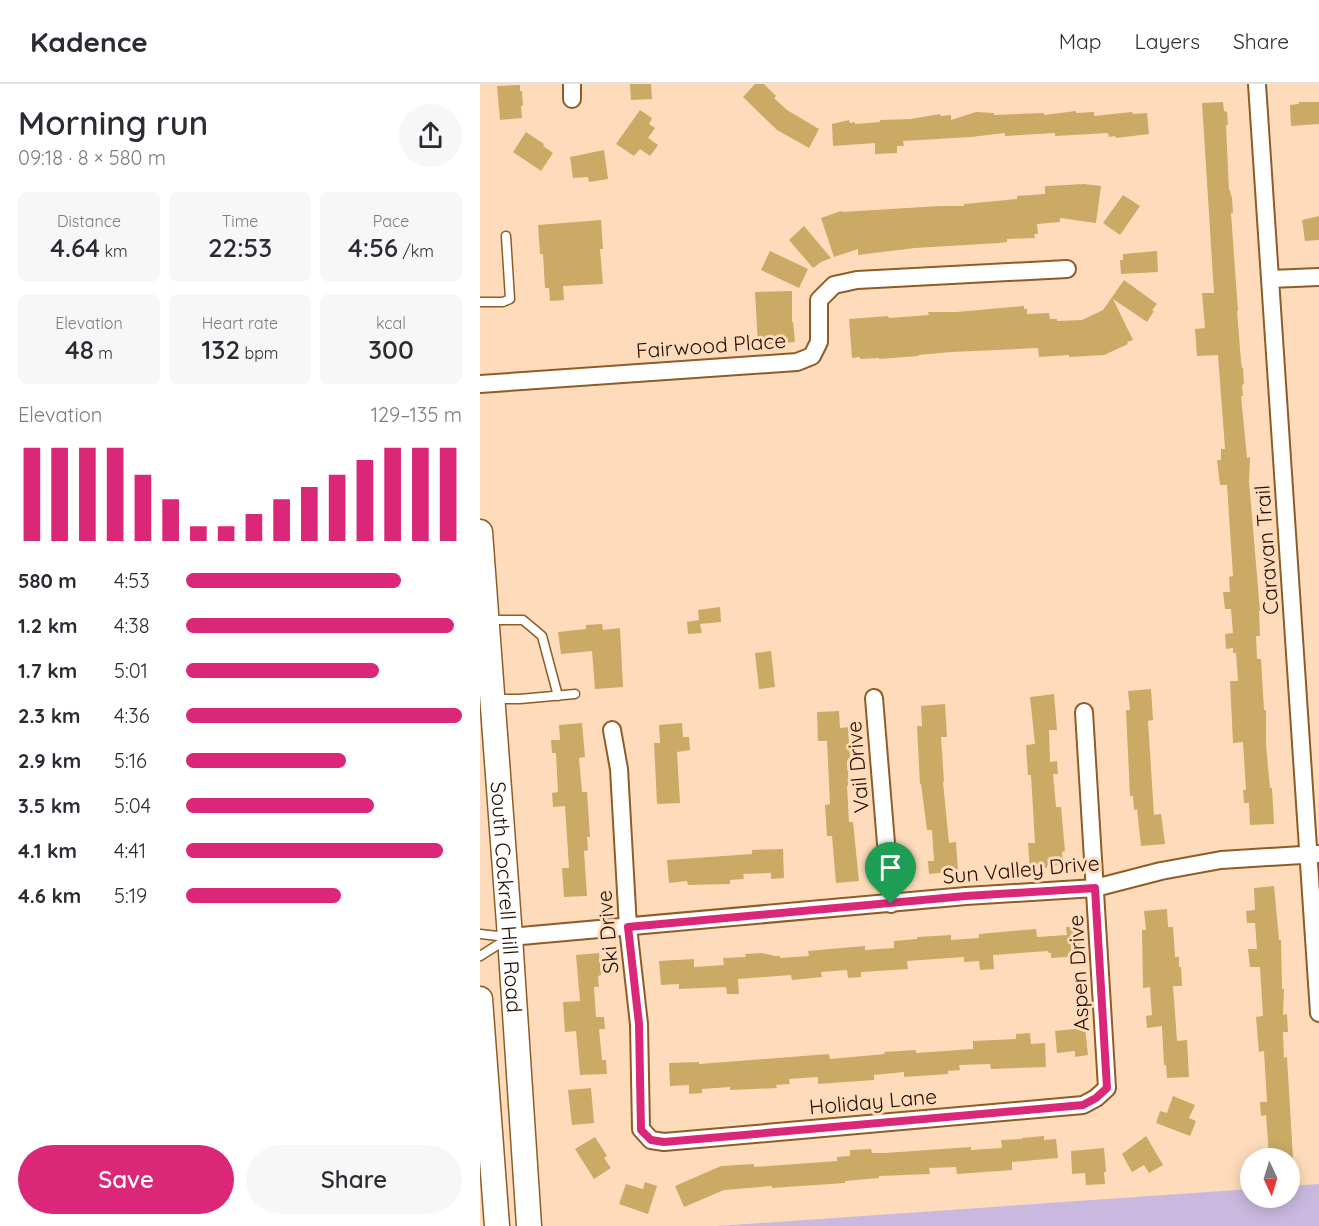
<!DOCTYPE html>
<meta charset="utf-8">
<style>
:root{--surface:#fff;--page:#f7f7f7;--text:#2b2b33;--muted:#7c7c81;--line:#e1e1e2;--accent:#db2777}
body{margin:0;font-family:Quicksand,sans-serif;background:var(--page);color:var(--text);height:100vh;display:flex;flex-direction:column;font-size:22px;white-space:nowrap}
*{box-sizing:border-box;margin:0}
p{font-size:20px;color:var(--muted)}
.icon{flex:none;width:33px;height:33px;fill:none;stroke:currentColor;stroke-width:2;stroke-linecap:round;stroke-linejoin:round}
.map{position:relative;flex:1;overflow:hidden}
.side{display:flex;flex-direction:column;background:var(--surface);width:480px}
.side>*{flex:none}
.needle{width:39px;rotate:176deg}
.tools{position:absolute;left:760px;top:1064px;display:grid;gap:12px}
.tools a{display:grid;place-items:center;width:60px;height:60px;border-radius:50%;background:var(--surface);box-shadow:0 3px 15px #0003;font-size:30px}
.pin{position:absolute;display:grid;place-items:center;width:51px;height:51px;color:#fff;margin:-62px -26px;border-radius:50% 50% 50% 0;rotate:-45deg;box-shadow:0 0 6px #0007}
.pin .icon{rotate:45deg}
.round{display:grid;place-items:center;flex:none;width:63px;height:63px;border-radius:32px;background:var(--page)}
.summary{display:flex;align-items:center;justify-content:space-between;height:102px;padding:0 18px}
h1{font-size:33px;font-weight:600;line-height:45px}
.stats{display:grid;grid-template-columns:repeat(3,1fr);gap:9px;height:102px;padding:6px 18px}
.stats div{display:grid;align-content:center;border-radius:9px;background:var(--page);text-align:center}
.stats b{font-size:26px;font-weight:600}
.stats small{font-size:16px;font-weight:400}
.stats p{font-size:16px}
.chart{height:168px;padding:12px 18px}
.chart p{display:flex;justify-content:space-between}
.chart svg{width:100%;height:108px;margin-top:6px;stroke:var(--accent);stroke-width:6}
.cta{display:flex;gap:12px;margin-top:auto;padding:12px 18px}
.cta a{flex:1;height:69px;border-radius:36px;background:var(--accent);color:#fff;font-size:24px;font-weight:600;line-height:69px;text-align:center}
.cta a+a{background:var(--page);color:var(--text)}
ul{padding:0 18px;list-style:none;font-size:20px}
li{display:grid;grid-template-columns:96px 72px 1fr;align-items:center;height:45px}
li i{height:15px;border-radius:8px;background:var(--accent)}
header{display:flex;align-items:center;gap:36px;box-sizing:border-box;height:84px;padding:0 30px;background:var(--surface);border-bottom:2px solid var(--line)}
header strong{font-size:28px}
nav{display:flex;gap:33px;margin-inline-start:auto;font-size:21px}
main{display:flex;flex:1;min-height:0}
.map>svg:first-child{display:block}
.green{fill:#cab9df}
.building{fill:#caaa65}
.lines{fill:none;stroke-linecap:round;stroke-linejoin:round}
.lane-casing{stroke:#8e5d25;stroke-width:11}
.street-casing{stroke:#8e5d25;stroke-width:20}
.secondary-casing{stroke:#8e5d25;stroke-width:27}
.lane{stroke:#fff;stroke-width:8}
.street{stroke:#fff;stroke-width:16}
.secondary{stroke:#fff;stroke-width:24}
.route-casing{stroke:#fff;stroke-width:12}
.route{stroke:#db2777;stroke-width:8}
.labels{text-anchor:middle;dominant-baseline:central;stroke-width:6;stroke-linejoin:round;paint-order:stroke}
.street-label{font-size:21px;fill:#200d00;stroke:#fedcbb}
</style>
<header>
<strong>Kadence</strong>
<nav><a>Map</a><a>Layers</a><a>Share</a></nav>
</header>
<main>
<section class="side">
<div class="summary"><div><h1>Morning run</h1><p>09:18 · 8 × 580 m</p></div><a class="round"><svg class="icon" aria-label="share" viewBox="0 0 24 24"><path d="M12 15V3M7 8l5-5 5 5M5 13v7h14v-7"/></svg></a></div>
<div class="stats">
<div><p>Distance</p><b>4.64<small> km</small></b></div>
<div><p>Time</p><b>22:53</b></div>
<div><p>Pace</p><b>4:56<small> /km</small></b></div>
</div>
<div class="stats">
<div><p>Elevation</p><b>48<small> m</small></b></div>
<div><p>Heart rate</p><b>132<small> bpm</small></b></div>
<div><p>kcal</p><b>300</b></div>
</div>
<div class="chart"><p><span>Elevation</span>129–135 m</p>
<svg viewBox="0 0 160 44" preserveAspectRatio="none"><path d="M5 44V6M15 44V6M25 44V6M35 44V6M45 44V17M55 44V27M65 44V38M75 44V38M85 44V33M95 44V27M105 44V22M115 44V17M125 44V11M135 44V6M145 44V6M155 44V6"/></svg>
</div>
<ul>
<li><b>580 m</b>4:53<i style="width:78%"></i></li>
<li><b>1.2 km</b>4:38<i style="width:97%"></i></li>
<li><b>1.7 km</b>5:01<i style="width:70%"></i></li>
<li><b>2.3 km</b>4:36<i style="width:100%"></i></li>
<li><b>2.9 km</b>5:16<i style="width:58%"></i></li>
<li><b>3.5 km</b>5:04<i style="width:68%"></i></li>
<li><b>4.1 km</b>4:41<i style="width:93%"></i></li>
<li><b>4.6 km</b>5:19<i style="width:56%"></i></li>
</ul>
<div class="cta"><a>Save</a><a>Share</a></div>
</section>
<div class="map">
<svg width="839" height="1142" viewBox="0 0 839 1142">
<rect width="100%" height="100%" fill="#fedcbb"/>
<path class="green" d="M 839,1100 L 839,1142 L 237,1142 L 771,1105 L 771,1113 L 810,1113 L 810,1102 Z"/>
<path class="building" d="M 150,0 L 171,0 L 172,15 L 151,16 Z
M 275,0 L 284,0 L 296,12 L 294,14 L 307,26 L 339,45 L 329,64 L 297,46 L 263,13 Z
M 40,1 L 40,7 L 42,7 L 43,22 L 41,22 L 42,34 L 20,36 L 17,2 Z
M 743,18 L 744,27 L 747,28 L 748,41 L 746,41 L 749,106 L 750,106 L 751,112 L 752,113 L 753,129 L 751,129 L 758,227 L 757,227 L 761,277 L 762,284 L 763,284 L 764,300 L 762,301 L 763,312 L 761,312 L 767,374 L 770,373 L 769,397 L 780,527 L 779,527 L 780,552 L 776,552 L 777,575 L 781,575 L 784,626 L 786,626 L 786,661 L 790,704 L 792,704 L 794,740 L 770,741 L 769,719 L 764,719 L 763,706 L 766,706 L 763,658 L 753,659 L 750,597 L 758,597 L 756,569 L 753,569 L 753,564 L 746,565 L 745,550 L 753,549 L 751,525 L 745,525 L 743,508 L 750,508 L 749,493 L 753,492 L 747,401 L 740,401 L 737,376 L 741,376 L 741,365 L 745,365 L 738,271 L 717,272 L 715,245 L 725,244 L 722,209 L 734,209 L 722,19 Z
M 819,18 L 839,18 L 839,40 L 811,42 L 810,21 L 819,20 Z
M 160,26 L 172,34 L 169,40 L 175,44 L 168,54 L 178,61 L 170,72 L 160,65 L 154,72 L 136,60 Z
M 596,27 L 596,29 L 614,28 L 614,32 L 652,28 L 653,30 L 667,29 L 669,50 L 636,54 L 635,52 L 629,53 L 628,49 L 575,52 L 575,49 L 525,52 L 525,49 L 491,53 L 423,57 L 424,62 L 417,62 L 417,69 L 395,70 L 395,59 L 353,62 L 352,40 L 369,36 L 370,39 L 375,38 L 375,40 L 400,38 L 400,36 L 431,35 L 460,30 L 461,32 L 471,31 L 471,36 L 496,28 L 514,29 L 514,31 L 564,29 L 564,31 Z
M 46,48 L 64,60 L 63,62 L 73,69 L 61,87 L 33,68 Z
M 124,66 L 128,95 L 109,98 L 108,93 L 93,94 L 90,73 Z
M 604,100 L 621,102 L 616,139 L 580,134 L 580,138 L 557,140 L 558,150 L 554,150 L 555,154 L 527,155 L 527,158 L 519,159 L 435,164 L 378,171 L 378,165 L 354,173 L 341,134 L 361,127 L 362,128 L 460,122 L 484,122 L 484,120 L 537,115 L 537,112 L 565,110 L 565,102 L 567,102 Z
M 643,111 L 660,122 L 640,151 L 623,139 Z
M 839,132 L 839,156 L 825,157 L 822,136 Z
M 121,136 L 123,165 L 120,165 L 123,200 L 83,202 L 84,216 L 70,217 L 69,204 L 65,204 L 63,170 L 60,170 L 58,141 Z
M 324,142 L 351,174 L 341,178 L 333,184 L 309,156 Z
M 290,167 L 328,185 L 319,204 L 281,186 Z
M 677,167 L 678,188 L 641,190 L 640,176 L 643,176 L 643,170 Z
M 644,196 L 677,220 L 672,226 L 674,227 L 667,238 L 633,215 L 653,256 L 647,258 L 648,260 L 624,271 L 589,273 L 589,271 L 559,273 L 558,264 L 472,268 L 438,271 L 439,272 L 399,275 L 399,274 L 380,275 L 380,273 L 372,274 L 369,235 L 408,232 L 409,234 L 449,231 L 448,228 L 476,228 L 544,222 L 544,225 L 547,225 L 547,230 L 569,229 L 570,235 L 577,235 L 577,237 L 602,236 L 623,226 Z
M 312,207 L 312,238 L 313,238 L 315,258 L 278,261 L 275,208 Z
M 240,523 L 241,538 L 220,540 L 222,549 L 208,550 L 207,538 L 219,536 L 218,526 Z
M 122,540 L 123,546 L 140,544 L 143,603 L 115,605 L 112,567 L 81,570 L 78,548 L 106,545 L 106,541 Z
M 291,567 L 295,603 L 279,605 L 275,569 Z
M 671,605 L 673,636 L 668,637 L 674,731 L 681,730 L 685,760 L 661,762 L 657,725 L 654,726 L 653,712 L 650,712 L 646,626 L 650,626 L 648,607 Z
M 574,610 L 577,646 L 569,646 L 570,678 L 577,677 L 578,690 L 573,690 L 576,723 L 581,723 L 585,767 L 582,768 L 583,780 L 567,782 L 567,784 L 550,786 L 548,759 L 555,759 L 551,691 L 548,691 L 546,661 L 555,660 L 550,613 Z
M 465,620 L 467,653 L 461,653 L 464,698 L 463,698 L 469,759 L 476,758 L 478,787 L 449,790 L 448,777 L 454,777 L 452,746 L 447,746 L 441,700 L 440,700 L 437,642 L 442,642 L 441,622 Z
M 359,627 L 360,644 L 368,643 L 371,688 L 368,688 L 368,702 L 367,702 L 369,738 L 373,738 L 379,797 L 356,799 L 352,752 L 347,752 L 345,721 L 350,720 L 347,657 L 338,657 L 337,628 Z
M 102,639 L 105,673 L 99,674 L 102,708 L 107,708 L 110,753 L 107,753 L 108,766 L 104,767 L 107,812 L 84,813 L 82,784 L 89,784 L 85,722 L 73,723 L 72,709 L 78,708 L 76,669 L 72,669 L 71,656 L 80,656 L 79,641 Z
M 202,639 L 203,653 L 209,653 L 210,666 L 197,668 L 200,719 L 177,720 L 174,659 L 180,659 L 179,641 Z
M 303,765 L 304,794 L 291,795 L 291,789 L 263,790 L 264,795 L 250,796 L 250,800 L 208,801 L 207,797 L 189,799 L 187,776 L 272,770 L 272,766 Z
M 794,802 L 799,856 L 801,856 L 802,905 L 804,905 L 803,931 L 807,930 L 808,948 L 803,948 L 804,974 L 807,973 L 813,1074 L 792,1074 L 792,1072 L 789,1072 L 786,1031 L 781,1032 L 780,1018 L 787,1018 L 784,967 L 779,968 L 776,933 L 783,932 L 780,883 L 770,883 L 768,865 L 777,865 L 775,839 L 767,839 L 766,827 L 775,826 L 774,804 Z
M 687,825 L 688,843 L 693,843 L 695,873 L 699,873 L 699,883 L 701,883 L 702,902 L 693,902 L 697,957 L 707,956 L 709,993 L 687,994 L 686,981 L 684,981 L 682,942 L 667,944 L 666,932 L 672,931 L 670,903 L 663,904 L 662,846 L 666,846 L 664,827 Z
M 586,843 L 600,843 L 602,872 L 571,874 L 571,869 L 569,869 L 568,867 L 513,871 L 514,885 L 500,886 L 499,877 L 484,878 L 484,873 L 427,877 L 428,885 L 381,888 L 381,893 L 368,894 L 367,886 L 341,888 L 342,893 L 312,896 L 311,891 L 258,895 L 259,910 L 247,910 L 246,903 L 199,905 L 199,900 L 181,901 L 179,877 L 214,875 L 214,883 L 244,881 L 243,874 L 266,873 L 265,870 L 282,869 L 295,872 L 300,872 L 300,874 L 329,872 L 328,867 L 350,865 L 385,862 L 385,866 L 414,864 L 414,857 L 437,855 L 437,853 L 471,851 L 471,856 L 499,854 L 499,850 L 556,845 L 557,853 L 587,851 Z
M 119,869 L 121,891 L 118,892 L 119,903 L 114,903 L 116,933 L 124,933 L 125,945 L 119,945 L 122,976 L 126,976 L 127,990 L 100,991 L 96,947 L 85,948 L 83,918 L 100,917 L 96,871 Z
M 605,944 L 608,971 L 595,973 L 595,967 L 577,969 L 575,947 Z
M 550,949 L 551,960 L 565,959 L 566,983 L 511,985 L 510,980 L 479,981 L 480,986 L 468,987 L 468,990 L 424,993 L 424,988 L 394,991 L 394,996 L 338,1000 L 338,993 L 309,995 L 310,1000 L 296,1001 L 297,1004 L 250,1006 L 250,1003 L 222,1005 L 222,1009 L 209,1010 L 209,1001 L 190,1002 L 189,979 L 219,978 L 219,980 L 349,970 L 350,975 L 405,970 L 404,968 L 436,966 L 436,969 L 493,965 L 493,957 L 536,955 L 536,950 Z
M 111,1004 L 114,1039 L 92,1041 L 88,1006 Z
M 693,1012 L 715,1021 L 709,1034 L 716,1037 L 710,1052 L 676,1039 L 680,1027 L 687,1029 Z
M 564,1052 L 564,1056 L 576,1055 L 578,1074 L 532,1078 L 532,1086 L 477,1090 L 476,1083 L 449,1084 L 450,1090 L 399,1092 L 399,1094 L 365,1097 L 365,1099 L 292,1104 L 292,1102 L 244,1106 L 204,1123 L 195,1102 L 241,1082 L 274,1080 L 274,1083 L 357,1077 L 357,1073 L 370,1072 L 370,1066 L 391,1065 L 392,1069 L 405,1069 L 491,1063 L 491,1066 L 522,1064 L 521,1056 L 542,1055 L 542,1054 Z
M 666,1052 L 683,1081 L 669,1089 L 664,1081 L 652,1088 L 642,1070 Z
M 115,1053 L 127,1072 L 124,1074 L 131,1084 L 114,1095 L 95,1065 Z
M 624,1064 L 626,1088 L 624,1088 L 625,1100 L 606,1101 L 605,1089 L 592,1090 L 591,1067 Z
M 165,1098 L 177,1102 L 168,1130 L 139,1120 L 146,1100 L 163,1105 Z"/>
<g class="lines">
<defs>
<path id="lane" d="M 0,218 L 23,218 L 30,215 L 26,152
M 7,536 L 43,536 L 62,552 L 78,612
M 14,615 L 40,615 L 95,610
M 0,850 L 27,853
M 0,872 L 27,855"/>
<path id="street" d="M 92,0 L 92,15
M 777,0 L 839,929
M 790,195 L 839,193
M 0,300 L 317,278 L 332,272 L 339,258 L 339,216 L 354,201 L 377,196 L 587,185
M 394,614 L 411,820
M 132,646 L 139,685 L 148,843 L 159,940 L 161,1045 L 171,1056 L 184,1058 L 603,1021 L 616,1014 L 627,1004 L 604,628
M 30,853 L 486,812 L 615,804 L 681,787 L 741,776 L 838,770"/>
<g id="secondary">
<path id="s1" d="M 0,448 L 30,853 L 49,1142"/>
<path d="M 0,915 L 17,1142"/>
</g>
</defs>
<use href="#lane" class="lane-casing"/>
<use href="#street" class="street-casing"/>
<use href="#secondary" class="secondary-casing"/>
<use href="#lane" class="lane"/>
<use href="#street" class="street"/>
<use href="#secondary" class="secondary"/>
</g>
<g class="lines">
<defs>
<path id="route" d="M 615,804 L 627,1004 L 616,1014 L 603,1021 L 184,1058 L 171,1056 L 161,1046 L 159,940 L 148,843 L 486,812 Z"/>
</defs>
<use href="#route" class="route-casing"/>
<use href="#route" class="route"/>
</g>
<g class="labels">
<g class="street-label">
<text transform="translate(231 261) rotate(-4)">Fairwood Place</text>
<text transform="translate(786 466) rotate(-94)">Caravan Trail</text>
<text transform="translate(377 683) rotate(-95)">Vail Drive</text>
<text transform="translate(541 785) rotate(-5)">Sun Valley Drive</text>
<text stroke="none"><textPath href="#s1" startOffset="366">South Cockrell Hill Road</textPath></text>
<text transform="translate(127 848) rotate(-95)">Ski Drive</text>
<text transform="translate(598 889) rotate(-93)">Aspen Drive</text>
<text transform="translate(393 1017) rotate(-5)">Holiday Lane</text>
</g>
</g>
</svg>
<div class="tools">
<a><svg class="needle" viewBox="-14 -14 28 28"><path d="M0-13l5 13h-10z" fill="#e53935"/><path d="M0 13l5-13h-10z" fill="#7c7c81"/></svg></a>
</div>
<div class="pin" style="left:411px;top:820px;background:#1e9e55"><svg class="icon" aria-label="arrive" viewBox="0 0 24 24"><path d="M6 21V4h12l-3 4 3 4H6"/></svg></div>
</div>
</main>
